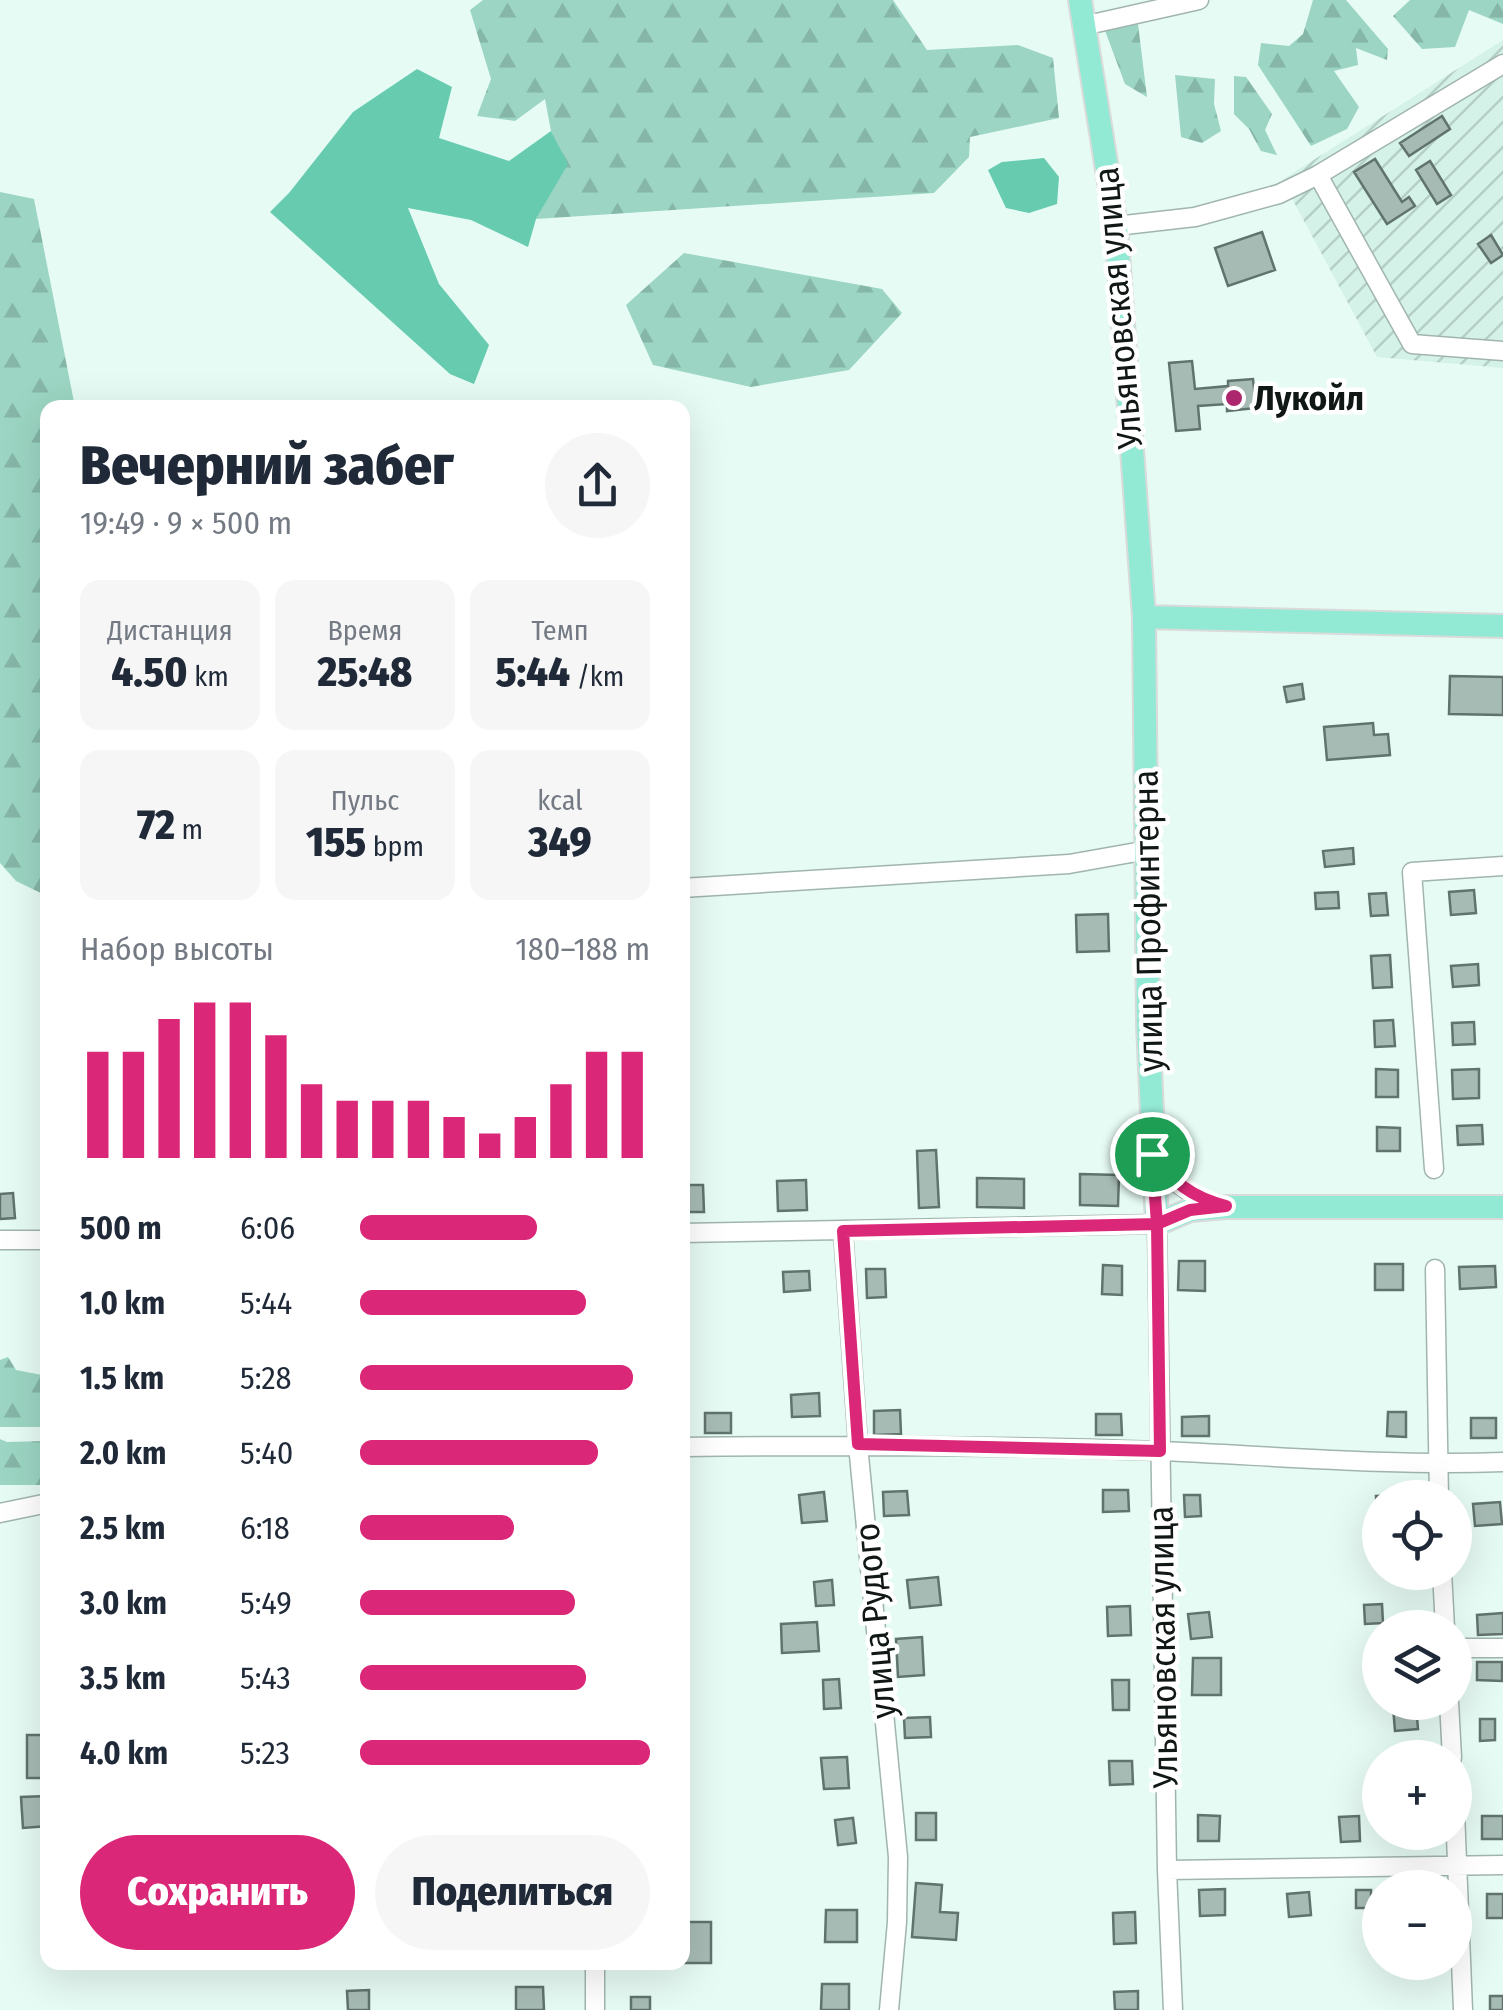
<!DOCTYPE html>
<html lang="ru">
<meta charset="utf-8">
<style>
:root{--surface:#fff;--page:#f6f6f7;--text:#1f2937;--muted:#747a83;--accent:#db2777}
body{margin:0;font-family:"Fira Sans Condensed",sans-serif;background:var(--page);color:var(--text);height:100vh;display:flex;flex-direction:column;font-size:38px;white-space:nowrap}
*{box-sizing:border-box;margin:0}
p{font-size:32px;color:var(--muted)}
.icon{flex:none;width:55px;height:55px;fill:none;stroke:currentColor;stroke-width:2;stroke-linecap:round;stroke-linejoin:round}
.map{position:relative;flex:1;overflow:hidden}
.panel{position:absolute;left:40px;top:400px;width:650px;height:1570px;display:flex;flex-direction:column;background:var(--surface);border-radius:20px;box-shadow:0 10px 40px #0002}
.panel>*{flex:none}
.controls{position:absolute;left:1362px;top:1480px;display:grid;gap:20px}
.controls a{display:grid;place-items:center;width:110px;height:110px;border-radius:50%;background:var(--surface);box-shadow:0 10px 40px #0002;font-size:50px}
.pin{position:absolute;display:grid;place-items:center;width:85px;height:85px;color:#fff;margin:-42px;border:5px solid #fff;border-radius:50%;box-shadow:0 2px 10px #0007}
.round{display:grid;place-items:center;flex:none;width:105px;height:105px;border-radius:52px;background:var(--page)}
.head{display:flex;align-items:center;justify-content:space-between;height:170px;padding:0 40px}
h1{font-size:55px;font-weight:800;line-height:75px}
.metrics{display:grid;grid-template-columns:repeat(3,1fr);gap:15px;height:170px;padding:10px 40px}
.metrics div{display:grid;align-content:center;border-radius:20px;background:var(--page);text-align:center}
.metrics b{font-size:42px;font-weight:800}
.metrics small{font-size:28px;font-weight:400}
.metrics p{font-size:28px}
.chart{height:280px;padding:20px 40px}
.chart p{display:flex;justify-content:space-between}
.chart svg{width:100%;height:180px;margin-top:10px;stroke:var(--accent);stroke-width:6}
.cta{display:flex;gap:20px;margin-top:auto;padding:20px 40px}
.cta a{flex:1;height:115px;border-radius:60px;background:var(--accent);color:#fff;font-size:40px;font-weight:800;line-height:115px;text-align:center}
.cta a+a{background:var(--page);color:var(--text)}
ul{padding:0 40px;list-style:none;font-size:32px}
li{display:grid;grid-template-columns:160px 120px 1fr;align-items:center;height:75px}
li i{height:25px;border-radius:12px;background:var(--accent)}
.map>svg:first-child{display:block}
.industrial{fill:url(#industrial-furrows)}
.forest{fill:url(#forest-firs)}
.water{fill:#66cbaf}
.building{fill:#a7bbb5;stroke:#61736d;stroke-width:2.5}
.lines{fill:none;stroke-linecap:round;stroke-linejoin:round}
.minor-casing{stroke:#a1b5af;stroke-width:21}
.major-casing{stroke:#d9dada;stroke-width:26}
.minor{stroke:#fff;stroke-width:18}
.major{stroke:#92ead5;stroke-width:22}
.route-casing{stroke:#fff;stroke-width:20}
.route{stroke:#db2777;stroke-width:12}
.poi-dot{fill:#ac266d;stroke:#fff;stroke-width:4}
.labels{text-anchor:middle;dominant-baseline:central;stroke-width:9;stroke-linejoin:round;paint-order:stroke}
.street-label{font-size:35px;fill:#101715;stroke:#fff}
.poi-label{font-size:35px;font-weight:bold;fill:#101715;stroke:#fff;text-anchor:start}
</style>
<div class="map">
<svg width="1503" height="2010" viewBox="0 0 1503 2010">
<defs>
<pattern id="industrial-furrows" width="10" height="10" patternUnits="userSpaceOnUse" patternTransform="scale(2.5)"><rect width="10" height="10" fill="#d4f2e8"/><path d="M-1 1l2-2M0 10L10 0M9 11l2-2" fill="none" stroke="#b5cfc6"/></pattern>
<pattern id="forest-firs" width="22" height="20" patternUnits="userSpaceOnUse" patternTransform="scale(2.5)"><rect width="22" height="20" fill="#9cd5c3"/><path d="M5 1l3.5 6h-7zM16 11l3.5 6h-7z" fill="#85b6a7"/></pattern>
</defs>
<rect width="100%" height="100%" fill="#e6fbf4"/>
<path class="industrial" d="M 1503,40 L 1503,368 L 1377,357 L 1282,180 Z"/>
<path class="forest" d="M 483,0 L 893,0 L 927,50 L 1018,45 L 1053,58 L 1059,118 L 970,137 L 969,157 L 934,193 L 536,219 L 567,164 L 551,131 L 545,99 L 515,121 L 477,116 L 491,79 L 470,10 Z
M 1313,0 L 1346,0 L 1388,49 L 1387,60 L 1356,48 L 1358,65 L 1334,71 L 1359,107 L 1347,129 L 1311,146 L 1258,65 L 1261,43 L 1289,46 L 1303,34 Z
M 1410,0 L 1503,0 L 1503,24 L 1469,10 L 1455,47 L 1422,49 L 1393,16 Z
M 1138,24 L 1147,97 L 1125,84 L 1104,28 Z
M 1175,75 L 1215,79 L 1214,104 L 1221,131 L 1202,143 L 1181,137 Z
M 1234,76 L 1246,77 L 1272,114 L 1265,130 L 1277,155 L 1261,151 L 1249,129 L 1234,114 Z
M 0,192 L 34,199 L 75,407 L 48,408 L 47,896 L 16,881 L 0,863 Z
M 684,253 L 882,289 L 902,313 L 849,370 L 751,387 L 653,365 L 626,305 Z
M 8,1357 L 16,1370 L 42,1375 L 47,1383 L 47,1427 L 0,1427 L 0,1360 Z
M 0,1439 L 7,1442 L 47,1441 L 47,1485 L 0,1485 Z"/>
<path class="water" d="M 417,69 L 452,87 L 439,138 L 509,161 L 551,131 L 568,164 L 536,219 L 528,247 L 471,220 L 408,208 L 439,284 L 489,345 L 474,384 L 450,374 L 270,212 L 289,193 L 353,112 Z
M 1044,158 L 1059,177 L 1057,204 L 1029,213 L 1006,208 L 988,170 L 1002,162 Z"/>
<path class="building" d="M 1442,116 L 1450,129 L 1409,156 L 1400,143 Z
M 1375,159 L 1402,202 L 1409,197 L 1415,206 L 1387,224 L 1354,172 Z
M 1430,161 L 1451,195 L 1437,204 L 1416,170 Z
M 1262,232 L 1275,270 L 1228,286 L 1215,248 Z
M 1491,235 L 1503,255 L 1491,263 L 1478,244 Z
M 1192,361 L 1195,389 L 1228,386 L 1228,381 L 1253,379 L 1256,408 L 1227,411 L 1227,404 L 1198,406 L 1200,429 L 1176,431 L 1169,363 Z
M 1450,676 L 1503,677 L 1503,715 L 1449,714 Z
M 1302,684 L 1304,699 L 1287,702 L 1284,687 Z
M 1373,723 L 1374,735 L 1388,734 L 1390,755 L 1327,760 L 1324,727 Z
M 1353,848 L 1354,864 L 1325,867 L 1323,851 Z
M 1474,890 L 1476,913 L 1451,915 L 1449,892 Z
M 1338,892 L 1339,908 L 1316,909 L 1315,893 Z
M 1386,893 L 1388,915 L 1371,916 L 1369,894 Z
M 1108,914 L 1109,951 L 1077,952 L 1076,915 Z
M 1390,955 L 1392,987 L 1373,988 L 1371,956 Z
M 1478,964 L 1479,985 L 1453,987 L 1451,966 Z
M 1393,1020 L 1395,1046 L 1375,1047 L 1374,1021 Z
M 1474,1022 L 1475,1044 L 1453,1045 L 1452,1023 Z
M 1376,1069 L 1398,1070 L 1398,1097 L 1376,1097 Z
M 1479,1069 L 1479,1098 L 1453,1099 L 1452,1070 Z
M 1482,1125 L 1483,1144 L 1458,1145 L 1457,1126 Z
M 1377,1127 L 1400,1128 L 1400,1151 L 1377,1151 Z
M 936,1150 L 939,1207 L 919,1208 L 917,1151 Z
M 1080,1174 L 1119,1175 L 1118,1206 L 1080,1205 Z
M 977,1178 L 1024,1179 L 1024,1208 L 977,1207 Z
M 806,1180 L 807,1210 L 778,1211 L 777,1181 Z
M 682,1185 L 703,1185 L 704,1212 L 682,1212 Z
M 43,1189 L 48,1189 L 48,1217 L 43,1217 Z
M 13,1193 L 15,1218 L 0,1219 L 0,1194 Z
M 1179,1261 L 1205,1261 L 1205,1291 L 1178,1290 Z
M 1375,1264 L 1403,1264 L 1403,1290 L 1375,1290 Z
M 1103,1265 L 1122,1266 L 1122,1295 L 1102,1294 Z
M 1495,1266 L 1496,1287 L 1460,1289 L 1459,1267 Z
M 866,1269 L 885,1269 L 886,1297 L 867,1298 Z
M 809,1271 L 810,1290 L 784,1292 L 783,1272 Z
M 819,1393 L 820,1416 L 792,1417 L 791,1395 Z
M 900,1410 L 901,1434 L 874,1435 L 874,1411 Z
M 1388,1412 L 1406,1412 L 1406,1437 L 1387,1436 Z
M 705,1413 L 731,1413 L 731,1433 L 705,1433 Z
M 1096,1414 L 1121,1414 L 1122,1435 L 1096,1435 Z
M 1209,1416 L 1209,1436 L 1182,1436 L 1182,1417 Z
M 1471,1418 L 1496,1418 L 1496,1438 L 1471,1438 Z
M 1103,1490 L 1128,1490 L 1129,1511 L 1103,1512 Z
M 907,1491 L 909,1515 L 884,1516 L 883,1492 Z
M 824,1492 L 827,1521 L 802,1523 L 799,1495 Z
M 1184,1495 L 1200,1495 L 1201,1516 L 1185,1517 Z
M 1410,1495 L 1380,1498 L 1380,1521 L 1377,1521 L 1376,1496 Z
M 1500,1502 L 1502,1524 L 1475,1526 L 1473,1504 Z
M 938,1577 L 941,1605 L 910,1608 L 907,1580 Z
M 832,1580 L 834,1605 L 816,1606 L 814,1582 Z
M 1382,1604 L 1383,1623 L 1365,1624 L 1364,1605 Z
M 1130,1606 L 1131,1635 L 1108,1636 L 1107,1607 Z
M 1209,1612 L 1212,1637 L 1191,1639 L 1188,1614 Z
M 1503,1613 L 1503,1634 L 1478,1635 L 1477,1615 Z
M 817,1622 L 819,1651 L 782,1653 L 781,1624 Z
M 922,1637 L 924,1675 L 898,1677 L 896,1639 Z
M 1193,1658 L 1221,1658 L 1221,1695 L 1192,1695 Z
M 1477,1662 L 1502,1662 L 1502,1681 L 1477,1680 Z
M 839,1679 L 841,1708 L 824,1709 L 823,1680 Z
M 1112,1680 L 1129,1680 L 1129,1710 L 1113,1710 Z
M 1416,1705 L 1418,1729 L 1395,1731 L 1393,1707 Z
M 930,1717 L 931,1737 L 905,1738 L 904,1718 Z
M 1480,1719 L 1495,1719 L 1495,1740 L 1480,1741 Z
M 27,1735 L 48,1735 L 48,1778 L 27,1778 Z
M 847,1757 L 849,1788 L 824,1789 L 821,1758 Z
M 1109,1761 L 1132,1761 L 1133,1784 L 1110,1785 Z
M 47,1796 L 48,1826 L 23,1828 L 21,1797 Z
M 916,1813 L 936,1813 L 936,1840 L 916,1840 Z
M 1198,1815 L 1220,1816 L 1219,1841 L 1198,1841 Z
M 1359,1816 L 1360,1841 L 1341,1842 L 1339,1817 Z
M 1482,1816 L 1503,1816 L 1503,1839 L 1482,1839 Z
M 853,1818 L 856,1843 L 838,1845 L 835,1820 Z
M 1397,1832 L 1422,1832 L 1423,1843 L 1398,1844 Z
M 916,1883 L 942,1885 L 940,1912 L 958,1913 L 956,1940 L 912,1937 Z
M 1225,1889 L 1225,1915 L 1200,1916 L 1199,1890 Z
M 1356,1890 L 1371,1890 L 1371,1908 L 1356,1908 Z
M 1309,1892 L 1311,1915 L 1289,1917 L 1287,1894 Z
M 1487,1894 L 1503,1894 L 1503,1918 L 1487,1918 Z
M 826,1910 L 857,1910 L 857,1942 L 825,1942 Z
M 1135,1912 L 1136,1943 L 1114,1944 L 1113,1913 Z
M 682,1922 L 711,1922 L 711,1963 L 675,1963 L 682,1962 Z
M 822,1984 L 849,1984 L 849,2010 L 821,2010 Z
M 516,1987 L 543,1987 L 544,2010 L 516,2010 Z
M 369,1990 L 369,2010 L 348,2010 L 347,1991 Z
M 1138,1991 L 1138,2010 L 1115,2010 L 1114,1992 Z
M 1490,1996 L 1503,1996 L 1503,2010 L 1490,2010 Z
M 631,1997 L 650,1997 L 650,2010 L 631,2010 Z"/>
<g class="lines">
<defs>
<path id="minor" d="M 1083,26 L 1199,0
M 1318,175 L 1412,344 L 1503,351
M 1116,226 L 1195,217 L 1279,194 L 1318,175 L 1503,64
M 682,888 L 1069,864 L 1148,850
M 1152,1153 C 1171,1180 1188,1197 1221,1205
M 1434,1169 L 1412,872 L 1503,866
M 843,1231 L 858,1445 L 898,1857 L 897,1922 L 889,2010
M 682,1233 L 1157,1224 L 1167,1870 L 1173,2010
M 0,1240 L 48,1240
M 1435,1269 L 1439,1498
M 682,1447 C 842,1445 1002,1445 1161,1451 C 1275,1456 1389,1466 1503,1462
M 0,1513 L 48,1503
M 1442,1572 L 1445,1628
M 1455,1648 L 1503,1648
M 1449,1702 L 1452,1758
M 1455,1812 L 1463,2010
M 1167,1870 L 1503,1865
M 595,1962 L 595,2010"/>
<path id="major" d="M 1080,0 L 1116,226 L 1144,617 L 1148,1024 L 1157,1224 L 1190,1210 L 1226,1207 L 1503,1207
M 1144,617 L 1503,626"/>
</defs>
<use href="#minor" class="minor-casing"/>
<use href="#major" class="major-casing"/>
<use href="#minor" class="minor"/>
<use href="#major" class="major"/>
</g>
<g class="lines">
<defs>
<path id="route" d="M 1152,1154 L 1157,1224 L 843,1231 L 858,1444 L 1160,1451 L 1157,1224 L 1190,1210 L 1226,1206 C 1191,1197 1173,1182 1152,1154"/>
</defs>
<use href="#route" class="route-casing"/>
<use href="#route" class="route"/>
</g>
<circle class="poi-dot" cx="1234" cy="398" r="10"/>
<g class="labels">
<g class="street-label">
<text transform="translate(1118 308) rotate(-95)">Ульяновская улица</text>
<text transform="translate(1148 921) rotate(-91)">улица Профинтерна</text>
<text transform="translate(875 1621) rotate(-95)">улица Рудого</text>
<text transform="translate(1163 1647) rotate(-91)">Ульяновская улица</text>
</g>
<g class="poi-label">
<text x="1254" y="398">Лукойл</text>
</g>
</g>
</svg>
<div class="controls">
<a><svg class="icon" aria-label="locate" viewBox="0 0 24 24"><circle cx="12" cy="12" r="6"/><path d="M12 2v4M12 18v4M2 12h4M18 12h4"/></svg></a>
<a><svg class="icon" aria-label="layers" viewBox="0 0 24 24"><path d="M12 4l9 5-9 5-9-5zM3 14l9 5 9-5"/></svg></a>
<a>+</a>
<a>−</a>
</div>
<div class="pin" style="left:1152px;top:1154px;background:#1e9e55"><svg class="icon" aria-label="arrive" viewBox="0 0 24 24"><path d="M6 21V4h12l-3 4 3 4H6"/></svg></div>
<section class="panel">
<div class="head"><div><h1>Вечерний забег</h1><p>19:49 · 9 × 500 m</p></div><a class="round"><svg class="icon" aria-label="share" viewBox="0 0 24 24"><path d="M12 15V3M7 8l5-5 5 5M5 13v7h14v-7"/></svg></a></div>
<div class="metrics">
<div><p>Дистанция</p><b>4.50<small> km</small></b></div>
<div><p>Время</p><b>25:48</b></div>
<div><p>Темп</p><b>5:44<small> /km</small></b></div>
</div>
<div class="metrics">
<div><b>72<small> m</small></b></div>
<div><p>Пульс</p><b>155<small> bpm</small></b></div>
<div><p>kcal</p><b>349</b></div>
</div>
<div class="chart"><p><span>Набор высоты</span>180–188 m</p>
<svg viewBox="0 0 160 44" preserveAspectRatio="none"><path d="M5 44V18M15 44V18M25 44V10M35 44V6M45 44V6M55 44V14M65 44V26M75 44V30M85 44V30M95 44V30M105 44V34M115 44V38M125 44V34M135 44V26M145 44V18M155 44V18"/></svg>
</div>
<ul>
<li><b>500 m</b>6:06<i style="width:61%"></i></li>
<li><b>1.0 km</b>5:44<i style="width:78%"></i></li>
<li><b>1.5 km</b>5:28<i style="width:94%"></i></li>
<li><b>2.0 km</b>5:40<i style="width:82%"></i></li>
<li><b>2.5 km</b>6:18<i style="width:53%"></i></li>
<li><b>3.0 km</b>5:49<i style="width:74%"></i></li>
<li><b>3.5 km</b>5:43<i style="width:78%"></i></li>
<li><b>4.0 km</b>5:23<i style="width:100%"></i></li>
</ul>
<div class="cta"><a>Сохранить</a><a>Поделиться</a></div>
</section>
</div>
